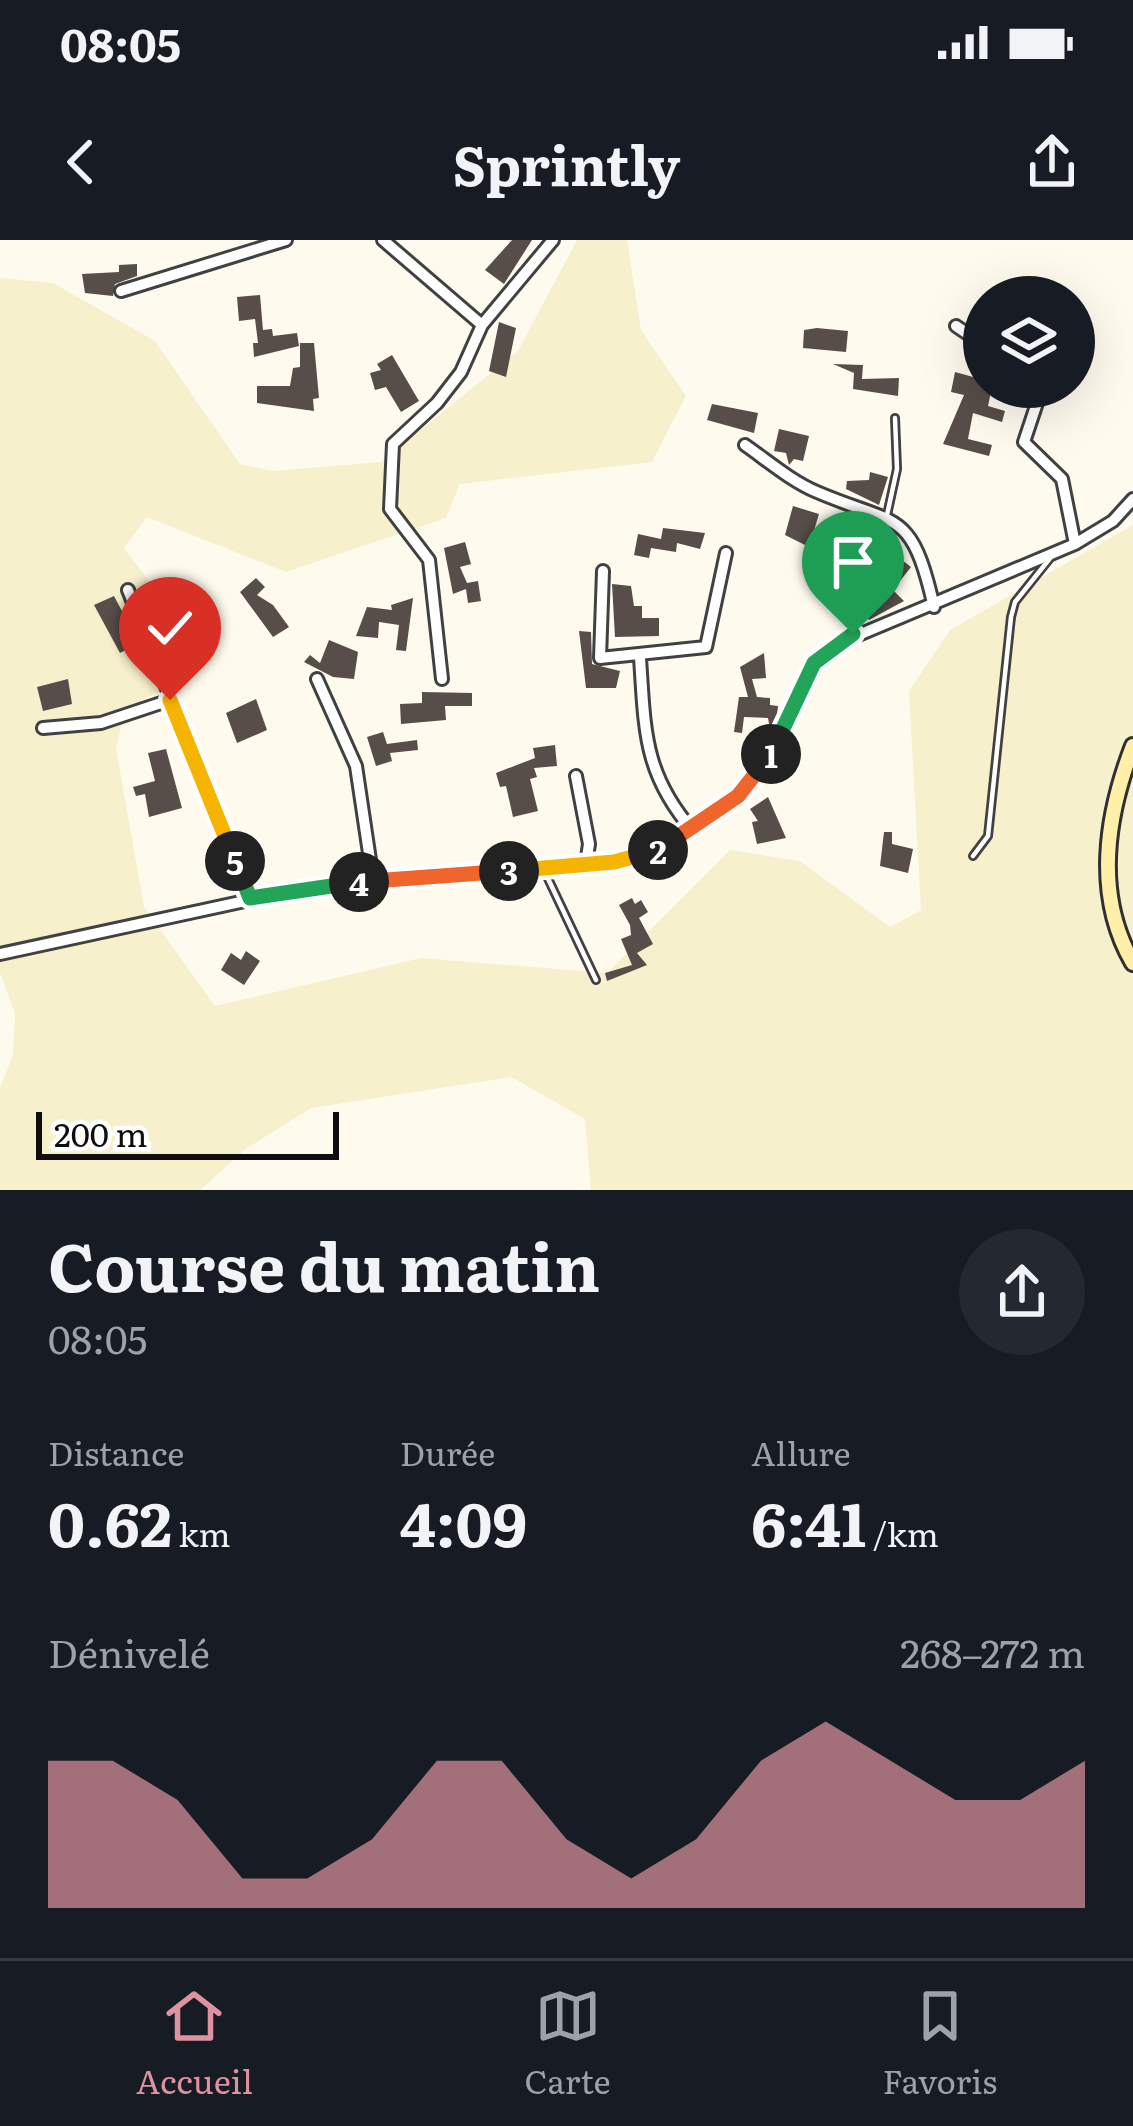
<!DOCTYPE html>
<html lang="fr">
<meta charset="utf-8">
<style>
:root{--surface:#171b24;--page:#242831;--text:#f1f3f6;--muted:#9ea1a6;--line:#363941;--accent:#dd939f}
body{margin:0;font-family:Literata,serif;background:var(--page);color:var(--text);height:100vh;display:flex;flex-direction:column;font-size:45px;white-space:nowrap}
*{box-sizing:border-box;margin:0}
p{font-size:39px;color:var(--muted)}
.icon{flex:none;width:66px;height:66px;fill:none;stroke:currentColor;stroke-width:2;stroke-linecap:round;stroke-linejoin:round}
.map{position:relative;height:950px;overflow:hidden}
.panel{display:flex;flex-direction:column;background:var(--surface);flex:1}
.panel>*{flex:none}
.buttons{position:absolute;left:963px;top:36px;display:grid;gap:24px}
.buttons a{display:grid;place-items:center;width:132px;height:132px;border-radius:50%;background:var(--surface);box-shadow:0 12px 48px #0002;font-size:60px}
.scale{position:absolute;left:36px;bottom:30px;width:303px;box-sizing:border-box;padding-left:12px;border:6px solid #0e0e0e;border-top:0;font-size:33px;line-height:42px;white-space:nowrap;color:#0e0e0e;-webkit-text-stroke:9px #fff;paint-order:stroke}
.pin{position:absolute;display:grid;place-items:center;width:102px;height:102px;color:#fff;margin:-123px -51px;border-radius:50% 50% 50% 0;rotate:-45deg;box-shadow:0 0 12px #0007}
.pin .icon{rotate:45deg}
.km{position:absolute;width:60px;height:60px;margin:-30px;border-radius:50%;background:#222;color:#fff;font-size:33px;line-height:60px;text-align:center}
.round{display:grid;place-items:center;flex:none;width:126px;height:126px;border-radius:63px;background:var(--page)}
.summary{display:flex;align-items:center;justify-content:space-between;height:204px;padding:0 48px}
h1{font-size:66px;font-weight:700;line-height:90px}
.figures{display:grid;grid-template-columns:repeat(3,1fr);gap:18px;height:204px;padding:12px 48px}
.figures div{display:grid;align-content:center}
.figures b{font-size:60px;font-weight:700}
.figures small{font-size:33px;font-weight:400}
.figures p{font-size:33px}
.chart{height:336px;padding:24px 48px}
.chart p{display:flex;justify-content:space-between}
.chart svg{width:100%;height:216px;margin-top:12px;fill:var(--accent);opacity:.7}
.status{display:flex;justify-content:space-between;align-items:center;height:84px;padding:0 60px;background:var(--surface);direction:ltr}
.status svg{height:33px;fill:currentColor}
header{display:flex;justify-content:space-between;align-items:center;height:156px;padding:0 48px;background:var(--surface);font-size:54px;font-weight:700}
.tab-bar{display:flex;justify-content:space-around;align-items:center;height:168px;border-top:3px solid var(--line);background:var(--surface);font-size:33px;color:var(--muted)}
.tab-bar a{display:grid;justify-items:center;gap:6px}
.tab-bar .selected{color:var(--accent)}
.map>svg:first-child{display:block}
.farmland{fill:#f6f0cd}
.building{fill:#574d49}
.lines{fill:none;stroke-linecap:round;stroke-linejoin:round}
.service-casing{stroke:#414141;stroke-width:10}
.minor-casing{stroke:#414141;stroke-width:16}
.secondary-casing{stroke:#303030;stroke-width:20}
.service{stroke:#fff;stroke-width:4.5}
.minor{stroke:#fff;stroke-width:10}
.secondary{stroke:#ffefa9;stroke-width:14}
.split-1-casing{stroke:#fff;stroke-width:24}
.split-2-casing{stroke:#fff;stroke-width:24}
.split-3-casing{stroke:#fff;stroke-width:24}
.split-4-casing{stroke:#fff;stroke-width:24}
.split-5-casing{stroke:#fff;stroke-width:24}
.split-6-casing{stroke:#fff;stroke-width:24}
.split-1{stroke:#22a559;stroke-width:15}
.split-2{stroke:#f0652b;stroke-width:15}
.split-3{stroke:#f5b400;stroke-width:15}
.split-4{stroke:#f0652b;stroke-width:15}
.split-5{stroke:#22a559;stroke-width:15}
.split-6{stroke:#f5b400;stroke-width:15}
</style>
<div class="status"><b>08:05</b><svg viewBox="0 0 49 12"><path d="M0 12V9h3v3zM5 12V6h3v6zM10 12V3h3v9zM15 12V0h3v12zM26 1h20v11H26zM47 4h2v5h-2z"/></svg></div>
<header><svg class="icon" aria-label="back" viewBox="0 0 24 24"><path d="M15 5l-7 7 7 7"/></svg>Sprintly<svg class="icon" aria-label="share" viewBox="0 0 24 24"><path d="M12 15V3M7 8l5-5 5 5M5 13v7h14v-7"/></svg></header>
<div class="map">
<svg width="1133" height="950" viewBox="0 0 1133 950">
<rect width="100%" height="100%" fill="#fffaee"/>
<path class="farmland" d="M 577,0 L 627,0 L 641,90 L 686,156 L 652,222 L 460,244 L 446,278 L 286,332 L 147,277 L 124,308 L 188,393 L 190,433 L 125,471 L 116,508 L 144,667 L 215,766 L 421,718 L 607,733 L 730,610 L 800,621 L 890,687 L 921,670 L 909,451 L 950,390 L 1133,285 L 1133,950 L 591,950 L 585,879 L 511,837 L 311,868 L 247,908 L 200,950 L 0,950 L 0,848 L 13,815 L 15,774 L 0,733 L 0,38 L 53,43 L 155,101 L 240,224 L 273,231 L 381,222 L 518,111 Z"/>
<path class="building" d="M 512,0 L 532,0 L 504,44 L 485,30 Z
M 137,24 L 137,36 L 115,44 L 113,56 L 85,53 L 82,34 L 119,32 L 119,25 Z
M 260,55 L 263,90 L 272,89 L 273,96 L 297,93 L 299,106 L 254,117 L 253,103 L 258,103 L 255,79 L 239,81 L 237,57 Z
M 499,82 L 516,88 L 506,137 L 489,131 Z
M 817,88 L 848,91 L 846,112 L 803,108 L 804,90 Z
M 300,103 L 314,103 L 319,158 L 313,159 L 314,171 L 257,163 L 257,146 L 290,146 L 293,128 L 300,127 Z
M 392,115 L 419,161 L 401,172 L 386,147 L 375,150 L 370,133 L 381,130 L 377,124 Z
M 833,124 L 863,125 L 862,139 L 899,138 L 898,156 L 853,149 L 854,133 Z
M 955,132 L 984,140 L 984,147 L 992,147 L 988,166 L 1005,171 L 1002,182 L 973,173 L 968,199 L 992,205 L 989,216 L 943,204 L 964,155 L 951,152 Z
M 712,164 L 758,173 L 754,193 L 707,180 Z
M 779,189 L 809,196 L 803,221 L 794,219 L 789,225 L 786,213 L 774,211 Z
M 870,232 L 888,237 L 879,265 L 846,249 L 847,241 L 869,240 Z
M 793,266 L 819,274 L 809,307 L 785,295 Z
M 663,288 L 705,293 L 700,309 L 677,303 L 676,312 L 651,308 L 649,318 L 634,315 L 638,294 L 661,299 Z
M 465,302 L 471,324 L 460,327 L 467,343 L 478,341 L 481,361 L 468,363 L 466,349 L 453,354 L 444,308 Z
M 885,307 L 911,327 L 893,350 L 904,361 L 869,380 L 866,375 L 878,368 L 869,349 L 861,358 L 844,344 L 853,334 L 859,342 Z
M 256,338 L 265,347 L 257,355 L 273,365 L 289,387 L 273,397 L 240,352 Z
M 612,344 L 631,346 L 634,366 L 642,366 L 642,378 L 659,378 L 659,396 L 615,397 Z
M 114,356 L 139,403 L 120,413 L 94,365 Z
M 413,358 L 406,411 L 396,410 L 399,385 L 379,382 L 378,398 L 356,396 L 367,367 L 392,370 L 391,365 Z
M 579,391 L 591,392 L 592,424 L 620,431 L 616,448 L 586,448 Z
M 329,400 L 358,412 L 354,439 L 333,437 L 304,422 L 310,415 L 320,423 Z
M 764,413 L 766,438 L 752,439 L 757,457 L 770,458 L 770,465 L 778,466 L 777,475 L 770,489 L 768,478 L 744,477 L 742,493 L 734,492 L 739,457 L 748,457 L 740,427 Z
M 68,439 L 72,464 L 43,471 L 37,447 Z
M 422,452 L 472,453 L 472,466 L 445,466 L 446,480 L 401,484 L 400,464 L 422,463 Z
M 256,459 L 267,490 L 237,503 L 226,473 Z
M 383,492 L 387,504 L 417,500 L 418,510 L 390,513 L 392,521 L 376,526 L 367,497 Z
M 555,505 L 557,526 L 534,528 L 537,537 L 530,539 L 538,571 L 513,577 L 506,546 L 500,547 L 496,533 L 535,518 L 533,508 Z
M 166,509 L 182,568 L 149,577 L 145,554 L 136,556 L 133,547 L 155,541 L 148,513 Z
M 768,557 L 786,598 L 757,604 L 752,582 L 758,581 L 750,569 Z
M 884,592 L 892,592 L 892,604 L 913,609 L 908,633 L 880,626 Z
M 632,658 L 635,664 L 641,660 L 648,672 L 639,678 L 653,704 L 637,713 L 647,725 L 607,741 L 605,733 L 632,725 L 621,699 L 631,695 L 630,685 L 619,665 Z
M 246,711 L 260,721 L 244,745 L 221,730 L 231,713 L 241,720 Z"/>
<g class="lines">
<defs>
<path id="service" d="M 887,275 L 897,229 L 895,178
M 973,616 L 988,596 L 1011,377 L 1015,362 L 1051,317
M 543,628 L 596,740"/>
<path id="minor" d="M 383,0 L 482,85
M 121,51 L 286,0
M 956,86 L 984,105
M 1034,147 L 1039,157 L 1024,202 L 1062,239 L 1075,304
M 745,205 C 768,221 791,241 817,252 C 899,287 911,268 934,367
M 603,331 L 600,418 L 706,407 L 726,313
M 128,350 L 250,659
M 640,418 C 645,490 643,533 693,591
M 317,439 L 356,526 L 373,640
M 442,439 L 429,320 L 390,269 L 393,204 L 437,163 L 461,132 L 482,85 L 553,0
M 43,488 L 101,483 L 170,460
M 576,536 L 589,604 L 586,624
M 0,714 L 314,646 L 614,622 L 654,612 L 738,557 L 764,529 L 801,443 L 830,407 L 1075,304 L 1113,281 L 1133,259"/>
<path id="secondary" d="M 1133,506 C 1106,576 1094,656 1133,723"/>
</defs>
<use href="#service" class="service-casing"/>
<use href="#minor" class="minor-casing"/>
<use href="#secondary" class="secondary-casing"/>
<use href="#service" class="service"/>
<use href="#minor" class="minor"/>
<use href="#secondary" class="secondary"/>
</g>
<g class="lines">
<defs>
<path id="split-1" d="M 771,514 L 814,423 L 853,394"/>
<path id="split-2" d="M 658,610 L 738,556 L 771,514"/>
<path id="split-3" d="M 509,631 L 614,622 L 658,610"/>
<path id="split-4" d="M 359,642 L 509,631"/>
<path id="split-5" d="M 235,621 L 250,658 L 359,642"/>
<path id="split-6" d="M 170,460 L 235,621"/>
</defs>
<use href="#split-1" class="split-1-casing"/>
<use href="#split-2" class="split-2-casing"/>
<use href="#split-3" class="split-3-casing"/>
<use href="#split-4" class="split-4-casing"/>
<use href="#split-5" class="split-5-casing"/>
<use href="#split-6" class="split-6-casing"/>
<use href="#split-1" class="split-1"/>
<use href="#split-2" class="split-2"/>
<use href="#split-3" class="split-3"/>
<use href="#split-4" class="split-4"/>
<use href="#split-5" class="split-5"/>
<use href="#split-6" class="split-6"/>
</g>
</svg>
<div class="buttons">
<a><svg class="icon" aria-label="layers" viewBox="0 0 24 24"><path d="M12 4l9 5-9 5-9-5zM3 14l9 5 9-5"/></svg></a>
</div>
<div class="scale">200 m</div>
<div class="pin" style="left:853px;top:394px;background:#1e9e55"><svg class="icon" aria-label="arrive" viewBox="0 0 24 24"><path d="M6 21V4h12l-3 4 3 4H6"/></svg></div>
<div class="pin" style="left:170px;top:460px;background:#d93025"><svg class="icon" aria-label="check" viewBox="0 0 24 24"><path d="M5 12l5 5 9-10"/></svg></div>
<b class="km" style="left:771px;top:514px">1</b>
<b class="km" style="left:658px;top:610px">2</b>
<b class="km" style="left:509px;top:631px">3</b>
<b class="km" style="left:359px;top:642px">4</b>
<b class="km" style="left:235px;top:621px">5</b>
</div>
<section class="panel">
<div class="summary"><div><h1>Course du matin</h1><p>08:05</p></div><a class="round"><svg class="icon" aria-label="share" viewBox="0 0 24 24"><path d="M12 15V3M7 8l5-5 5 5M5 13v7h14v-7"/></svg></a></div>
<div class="figures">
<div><p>Distance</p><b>0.62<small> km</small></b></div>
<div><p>Durée</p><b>4:09</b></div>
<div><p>Allure</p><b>6:41<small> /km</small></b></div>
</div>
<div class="chart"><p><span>Dénivelé</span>268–272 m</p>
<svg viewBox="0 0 160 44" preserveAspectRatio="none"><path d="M0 44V14L10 14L20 22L30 38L40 38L50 30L60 14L70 14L80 30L90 38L100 30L110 14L120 6L130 14L140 22L150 22L160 14V44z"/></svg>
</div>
</section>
<nav class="tab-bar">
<a class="selected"><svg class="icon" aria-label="home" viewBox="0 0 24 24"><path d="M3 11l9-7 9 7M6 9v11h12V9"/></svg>Accueil</a>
<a><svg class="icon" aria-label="map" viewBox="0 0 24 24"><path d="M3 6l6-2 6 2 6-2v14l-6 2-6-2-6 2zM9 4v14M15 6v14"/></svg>Carte</a>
<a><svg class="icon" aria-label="saved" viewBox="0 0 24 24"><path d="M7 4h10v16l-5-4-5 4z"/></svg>Favoris</a>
</nav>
